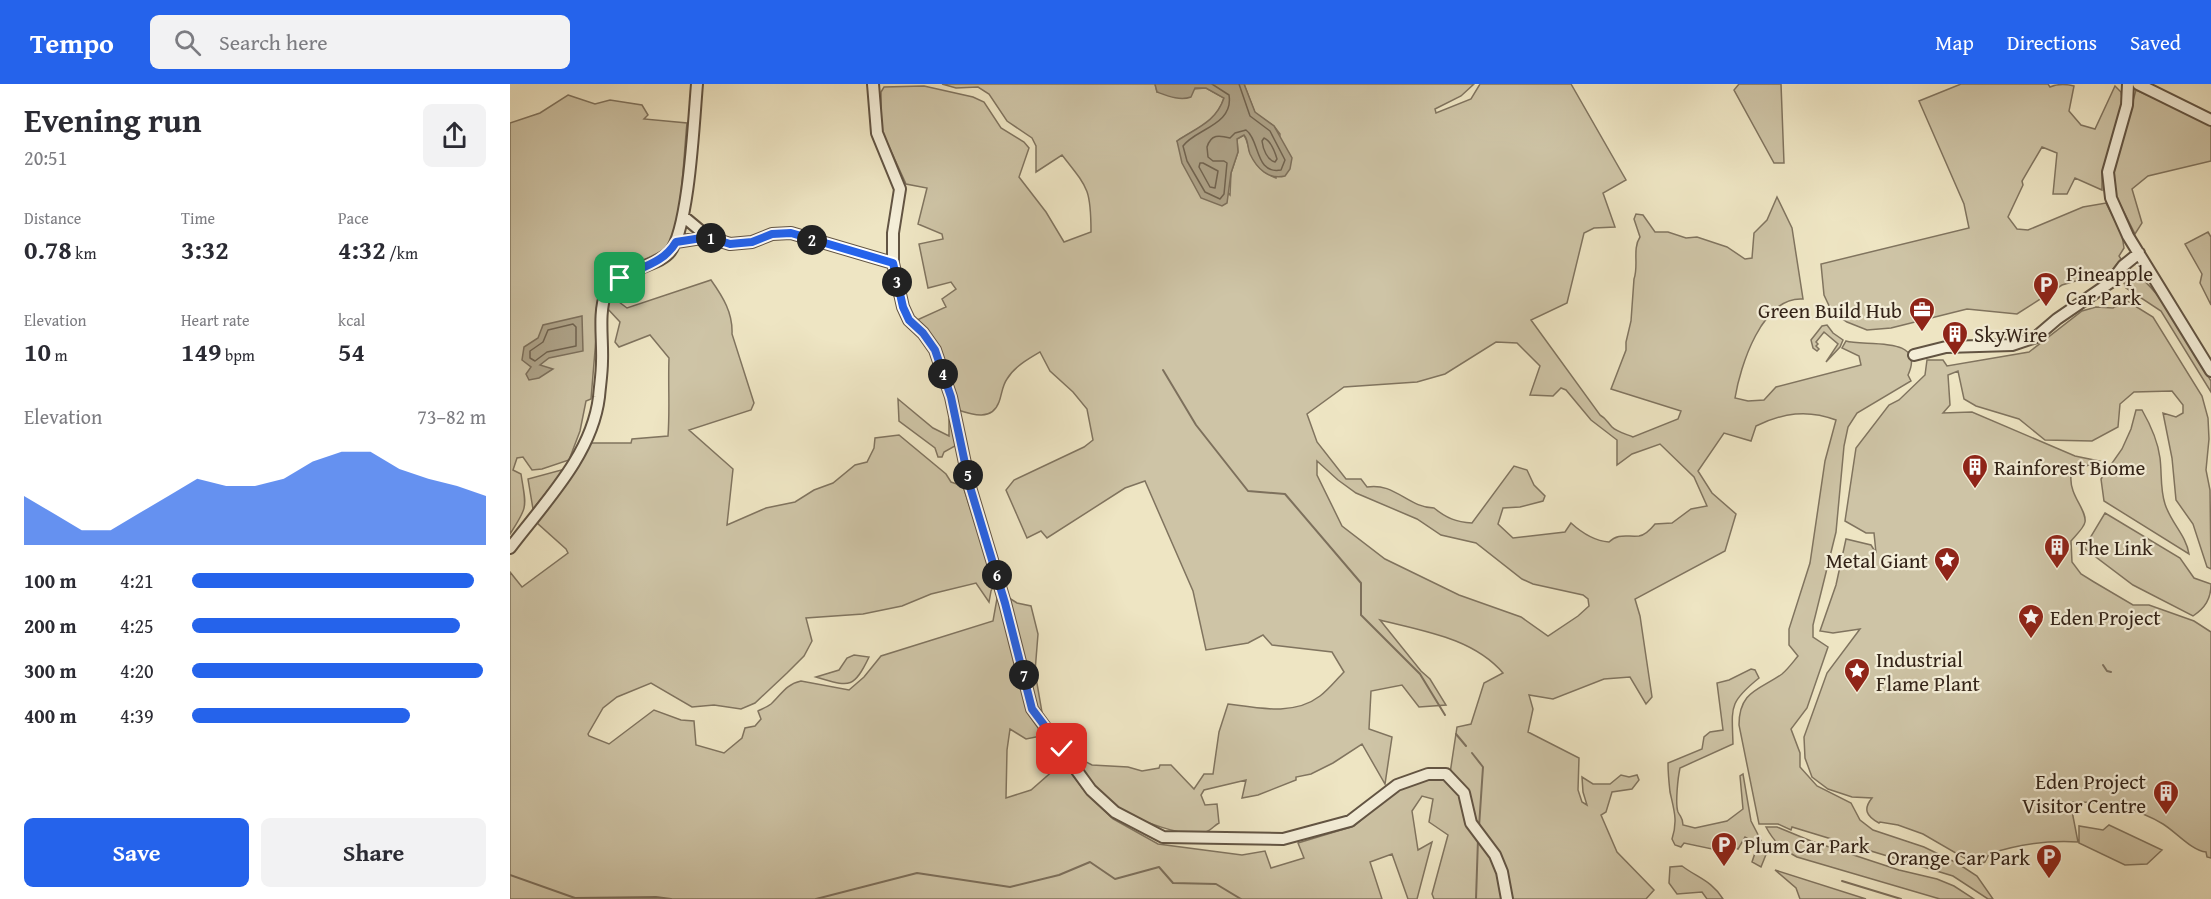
<!DOCTYPE html>
<meta charset="utf-8">
<style>
:root{--surface:#fff;--page:#f2f2f3;--text:#2b2b33;--muted:#7c7c81;--accent:#2563eb}
body{margin:0;font-family:"Gentium Book Plus",serif;background:var(--page);color:var(--text);height:100vh;display:flex;flex-direction:column;font-size:22px;white-space:nowrap}
*{box-sizing:border-box;margin:0}
p{font-size:20px;color:var(--muted)}
.icon{flex:none;width:33px;height:33px;fill:none;stroke:currentColor;stroke-width:2;stroke-linecap:round;stroke-linejoin:round}
.map{position:relative;flex:1;overflow:hidden}
.panel{display:flex;flex-direction:column;background:var(--surface);width:510px}
.panel>*{flex:none}
.pin{position:absolute;display:grid;place-items:center;width:51px;height:51px;color:#fff;margin:-26px;border-radius:12px;box-shadow:0 3px 9px #0006}
.km{position:absolute;width:30px;height:30px;margin:-15px;border-radius:50%;background:#222;color:#fff;font-size:16px;line-height:30px;text-align:center}
.round{display:grid;place-items:center;flex:none;width:63px;height:63px;border-radius:9px;background:var(--page)}
.headline{display:flex;align-items:center;justify-content:space-between;height:102px;padding:0 24px}
h1{font-size:33px;font-weight:700;line-height:45px}
.stats{display:grid;grid-template-columns:repeat(3,1fr);gap:9px;height:102px;padding:6px 24px}
.stats div{display:grid;align-content:center}
.stats b{font-size:26px;font-weight:700}
.stats small{font-size:16px;font-weight:400}
.stats p{font-size:16px}
.chart{height:168px;padding:12px 24px}
.chart p{display:flex;justify-content:space-between}
.chart svg{width:100%;height:108px;margin-top:6px;fill:var(--accent);opacity:.7}
.cta{display:flex;gap:12px;margin-top:auto;padding:12px 24px}
.cta a{flex:1;height:69px;border-radius:9px;background:var(--accent);color:#fff;font-size:24px;font-weight:700;line-height:69px;text-align:center}
.cta a+a{background:var(--page);color:var(--text)}
ul{padding:0 24px;list-style:none;font-size:20px}
li{display:grid;grid-template-columns:96px 72px 1fr;align-items:center;height:45px}
li i{height:15px;border-radius:8px;background:var(--accent)}
header{display:flex;align-items:center;gap:36px;box-sizing:border-box;height:84px;padding:0 30px;background:var(--accent);color:#fff}
header strong{font-size:28px}
nav{display:flex;gap:33px;margin-inline-start:auto;font-size:21px}
.search{width:420px;height:54px;background:var(--page);display:flex;align-items:center;gap:15px;box-sizing:border-box;padding:0 21px;border-radius:9px;color:var(--muted);font-size:22px}
main{display:flex;flex:1;min-height:0}
.map>svg:first-child{display:block}
.green{fill:#cec4a6;stroke:#80745f;stroke-width:1.5;fill-rule:evenodd}
.water{fill:#aea389;stroke:#7d705c;stroke-width:1.5}
.lines{fill:none;stroke-linecap:round;stroke-linejoin:round}
.shore{stroke:#706350;stroke-width:1.5}
.stream{stroke:#7d705c;stroke-width:2}
.minor-casing{stroke:#625443;stroke-width:14}
.minor{stroke:#f4eed8;stroke-width:10}
.route-casing{stroke:#fff;stroke-width:12}
.route{stroke:#2563eb;stroke-width:8}
.labels{text-anchor:middle;dominant-baseline:central;stroke-width:4.5;stroke-linejoin:round;paint-order:stroke}
.poi-label{font-size:21px;fill:#332318;stroke:#f4eed8;text-anchor:start}
</style>
<header>
<strong>Tempo</strong>
<div class="search"><svg class="icon" aria-label="search" viewBox="0 0 24 24"><circle cx="10" cy="10" r="6"/><path d="M15 15l6 6"/></svg>Search here</div>
<nav><a>Map</a><a>Directions</a><a>Saved</a></nav>
</header>
<main>
<section class="panel">
<div class="headline"><div><h1>Evening run</h1><p>20:51</p></div><a class="round"><svg class="icon" aria-label="share" viewBox="0 0 24 24"><path d="M12 15V3M7 8l5-5 5 5M5 13v7h14v-7"/></svg></a></div>
<div class="stats">
<div><p>Distance</p><b>0.78<small> km</small></b></div>
<div><p>Time</p><b>3:32</b></div>
<div><p>Pace</p><b>4:32<small> /km</small></b></div>
</div>
<div class="stats">
<div><p>Elevation</p><b>10<small> m</small></b></div>
<div><p>Heart rate</p><b>149<small> bpm</small></b></div>
<div><p>kcal</p><b>54</b></div>
</div>
<div class="chart"><p><span>Elevation</span>73–82 m</p>
<svg viewBox="0 0 160 44" preserveAspectRatio="none"><path d="M0 44V24L10 31L20 38L30 38L40 31L50 24L60 17L70 20L80 20L90 17L100 10L110 6L120 6L130 13L140 17L150 20L160 24V44z"/></svg>
</div>
<ul>
<li><b>100 m</b>4:21<i style="width:96%"></i></li>
<li><b>200 m</b>4:25<i style="width:91%"></i></li>
<li><b>300 m</b>4:20<i style="width:99%"></i></li>
<li><b>400 m</b>4:39<i style="width:74%"></i></li>
</ul>
<div class="cta"><a>Save</a><a>Share</a></div>
</section>
<div class="map">
<svg width="1701" height="815" viewBox="0 0 1701 815">
<rect width="100%" height="100%" fill="#eee5c3"/>
<filter id="stains"><feTurbulence type="fractalNoise" baseFrequency=".00333" numOctaves="4"/><feColorMatrix values="0 0 0 0 .2 0 0 0 0 .09 0 0 0 0 .02 0 0 0 .5 -.17"/></filter>
<radialGradient id="worn" r=".72"><stop offset=".6" stop-color="#630" stop-opacity="0"/><stop offset="1" stop-color="#630" stop-opacity=".3"/></radialGradient>
<path class="green" d="M 432,0 L 645,0 L 647,8 L 696,4 L 714,14 C 705,40 688,43 667,57 L 720,111 L 721,89 L 728,68 L 727,55 L 734,51 C 738,58 738,64 741,70 C 746,82 754,90 766,94 L 770,50 L 764,42 L 745,29 L 734,0 L 964,0 L 951,12 L 925,25 L 926,29 L 961,15 L 970,0 L 1061,0 L 1116,96 L 1093,109 L 1105,143 L 1084,144 L 1074,149 L 1057,219 L 1021,236 L 1090,331 C 1097,335 1097,338 1102,343 C 1107,348 1116,350 1123,353 L 1168,335 L 1171,327 L 1101,305 L 1116,266 L 1116,258 L 1121,237 L 1124,195 C 1129,181 1122,165 1130,153 L 1124,135 L 1126,130 L 1133,131 L 1145,148 L 1158,148 L 1176,154 L 1187,153 L 1217,163 L 1235,175 L 1242,174 L 1244,149 L 1257,136 L 1267,113 L 1282,144 L 1293,215 C 1252,212 1230,283 1225,314 L 1238,317 L 1254,316 L 1266,303 L 1351,281 L 1349,272 L 1332,264 L 1336,257 C 1353,263 1417,250 1398,291 L 1401,297 L 1347,329 L 1338,343 L 1334,362 L 1326,448 L 1303,541 L 1303,553 L 1318,563 L 1297,624 L 1281,645 L 1290,669 L 1290,683 L 1307,702 L 1341,719 L 1350,736 L 1363,746 L 1414,763 L 1447,779 L 1467,792 L 1483,815 L 1478,815 L 1443,792 L 1282,743 L 1281,746 L 1268,740 L 1249,740 L 1229,641 C 1229,607 1249,606 1272,590 C 1278,585 1283,578 1288,572 L 1279,561 L 1279,545 L 1300,479 L 1315,377 L 1326,336 C 1297,325 1273,329 1246,342 L 1241,357 L 1214,349 L 1188,387 L 1202,409 L 1226,430 L 1215,467 L 1125,515 L 1130,532 L 1142,613 L 1136,620 L 1120,593 L 1094,595 L 1043,615 L 1019,611 L 1023,625 L 1018,648 L 1069,674 L 1068,706 L 1072,718 L 1077,721 L 1073,708 L 1072,693 L 1083,700 L 1100,700 L 1111,691 L 1119,693 L 1127,691 L 1129,696 L 1122,705 L 1102,708 L 1096,728 L 1091,731 L 1107,768 L 1144,806 L 1136,815 L 924,815 L 922,810 L 938,751 L 919,738 L 923,715 L 912,712 L 902,727 L 908,766 L 922,758 L 907,815 L 898,815 L 882,770 L 860,778 L 872,815 L 0,815 L 0,488 L 12,503 L 58,469 L 56,465 L 26,438 L 78,359 L 121,359 L 122,355 L 158,352 C 160,326 158,301 159,274 L 140,251 L 109,263 L 105,258 L 110,238 L 97,224 L 101,212 L 117,224 L 201,196 C 213,213 223,229 222,250 L 244,319 L 241,326 L 179,346 L 223,385 L 217,441 L 256,424 L 285,418 L 304,406 L 323,399 L 345,381 L 357,378 L 364,364 L 365,354 L 389,351 L 436,390 L 441,398 L 453,402 L 485,500 L 481,507 L 479,518 L 466,499 L 421,510 L 392,522 L 353,530 L 296,534 L 302,557 L 294,572 L 277,589 L 245,619 L 231,625 L 204,621 L 182,623 L 141,599 L 107,613 L 93,624 L 78,650 L 79,652 L 99,660 L 144,626 L 171,636 L 184,637 L 186,661 L 214,669 L 232,654 L 235,644 L 245,642 L 251,635 L 248,627 C 252,625 257,623 261,620 C 271,611 276,600 291,597 L 339,606 L 354,593 L 371,572 L 483,537 L 488,509 L 502,570 L 507,577 L 536,651 L 516,655 L 500,645 L 497,666 L 496,714 L 521,706 L 553,678 L 576,709 L 603,735 L 648,760 L 732,771 L 755,767 L 761,784 L 794,774 L 788,759 L 844,742 L 889,704 L 912,695 L 935,692 L 939,696 L 947,643 L 961,640 L 974,599 L 993,589 C 963,554 913,547 870,536 L 911,587 L 920,595 L 936,621 L 909,623 L 892,601 L 861,607 L 859,645 L 882,653 L 875,700 L 852,660 L 823,679 L 801,690 L 786,693 L 786,696 L 748,711 L 732,714 L 736,696 L 694,706 L 691,711 L 695,721 L 707,720 L 709,739 C 705,741 702,745 698,747 C 678,757 624,735 606,722 C 588,708 575,689 561,670 L 582,681 L 618,683 L 632,687 L 649,684 L 650,681 L 661,681 L 684,705 L 694,690 L 703,690 L 709,648 L 718,620 C 748,624 784,632 810,612 C 819,605 826,596 834,588 L 822,568 L 762,561 L 753,551 L 738,559 L 696,566 L 683,507 L 635,397 L 615,404 L 537,454 L 531,447 L 517,454 L 496,406 L 504,396 L 574,363 L 583,356 L 577,325 L 563,308 L 540,287 L 530,268 C 518,275 504,283 497,295 C 492,302 492,310 489,318 C 482,337 463,331 448,326 L 418,249 L 407,236 L 436,223 L 432,215 L 446,205 L 441,198 L 418,204 L 409,160 L 433,155 L 432,150 L 408,140 L 417,104 L 396,100 L 371,45 L 371,8 L 374,3 L 414,2 L 463,13 L 474,18 L 491,44 L 514,58 L 519,64 L 509,93 L 536,128 L 554,158 L 581,148 C 581,105 578,104 552,71 L 526,88 L 526,62 L 522,54 L 497,37 L 479,10 L 468,3 L 446,4 ZM 986,258 L 1007,259 L 1030,282 L 1020,311 L 1043,312 L 1051,304 L 1056,306 L 1081,336 L 1107,356 L 1107,381 L 1122,370 L 1150,360 L 1184,393 L 1197,422 L 1181,425 L 1162,439 L 1145,440 C 1141,445 1136,451 1129,452 C 1117,453 1108,449 1099,458 C 1084,457 1072,449 1061,439 L 1055,448 L 1003,454 L 988,440 L 993,424 L 1010,423 L 1033,417 L 1035,412 L 1024,401 L 1017,386 L 1004,382 L 962,439 C 946,438 936,434 924,424 C 899,424 884,398 857,403 L 851,395 L 836,395 L 807,358 L 797,330 L 834,303 L 907,298 L 935,290 ZM 807,377 L 828,396 L 846,409 L 907,435 L 931,451 L 966,459 L 1012,495 L 1023,500 L 1073,511 L 1078,515 L 1079,522 L 1068,532 L 1038,552 L 1011,533 L 949,511 L 875,475 L 832,442 L 807,391 Z
M 1229,0 L 1271,0 L 1274,79 L 1264,79 L 1224,6 Z
M 1451,0 L 1538,0 L 1540,3 C 1547,0 1556,0 1564,2 L 1559,27 L 1571,41 L 1585,45 L 1605,2 L 1611,8 L 1613,19 L 1592,88 L 1592,106 L 1565,94 L 1557,110 L 1543,110 L 1547,69 L 1532,63 L 1512,97 L 1513,101 L 1498,133 L 1507,145 L 1518,146 L 1573,123 L 1596,119 L 1612,151 L 1614,164 L 1609,172 L 1611,175 L 1593,198 L 1586,191 L 1552,201 L 1507,230 L 1457,225 L 1381,244 L 1357,246 L 1337,238 L 1322,228 L 1314,211 L 1311,180 L 1459,144 L 1454,120 L 1409,17 Z
M 1626,6 L 1701,40 L 1701,77 L 1638,92 L 1622,105 L 1632,139 L 1625,150 L 1606,112 L 1603,88 Z
M 58,11 L 85,20 L 100,16 L 132,21 L 138,31 L 134,35 L 177,39 C 174,66 172,136 160,158 C 157,162 151,168 146,170 C 125,181 103,184 90,206 L 81,315 L 76,317 L 70,347 L 59,376 L 32,385 L 22,386 L 13,373 L 7,374 L 3,386 L 11,390 C 16,423 19,421 0,450 L 0,39 L 30,29 Z
M 1698,148 L 1701,153 L 1701,221 L 1690,199 L 1692,190 L 1675,160 Z
M 1617,185 C 1649,198 1683,267 1701,297 L 1701,308 L 1651,227 L 1616,204 L 1612,194 Z
M 1617,217 L 1643,233 L 1692,312 L 1698,334 L 1699,355 L 1696,386 L 1700,406 L 1701,485 L 1697,483 L 1683,440 L 1666,416 L 1662,374 L 1653,329 L 1666,333 L 1673,329 L 1673,321 L 1662,307 L 1624,308 L 1610,320 L 1608,343 L 1582,357 L 1535,356 L 1509,335 L 1466,322 L 1454,315 L 1448,287 L 1438,291 L 1440,321 L 1433,329 L 1462,328 L 1565,372 L 1589,377 L 1571,384 L 1561,392 C 1559,411 1577,426 1575,438 C 1574,444 1565,452 1561,457 L 1562,478 L 1571,490 L 1584,498 L 1623,521 L 1639,521 L 1684,537 L 1701,548 L 1701,774 L 1697,773 L 1696,768 C 1682,767 1666,748 1653,740 C 1625,723 1595,718 1563,718 L 1561,722 L 1568,758 C 1536,756 1509,760 1479,770 L 1475,778 L 1468,782 L 1413,750 L 1388,741 L 1370,738 L 1369,739 C 1356,732 1353,725 1362,714 L 1342,713 L 1318,705 L 1302,693 L 1295,674 L 1294,653 L 1317,589 L 1350,545 L 1323,549 L 1310,547 L 1326,501 L 1336,455 L 1361,461 L 1366,469 L 1364,449 L 1356,449 L 1335,437 L 1346,364 L 1379,321 L 1389,316 L 1415,291 L 1417,276 L 1433,276 L 1437,282 L 1519,268 L 1572,227 L 1586,223 L 1603,224 Z
M 1317,241 L 1323,249 L 1333,256 L 1330,263 L 1316,278 L 1328,260 L 1314,248 L 1306,258 L 1308,260 L 1306,262 L 1309,265 L 1307,267 L 1303,264 L 1301,256 L 1312,242 Z
M 388,315 L 423,344 L 439,352 L 439,335 L 441,333 L 448,356 L 445,362 L 434,368 L 432,373 L 428,373 L 425,364 L 389,337 Z
M 1626,326 L 1632,326 C 1640,340 1648,358 1650,374 C 1652,390 1650,405 1655,420 C 1661,439 1676,451 1679,470 L 1594,417 L 1591,395 L 1612,365 L 1621,345 Z
M 55,385 L 23,425 L 18,395 Z
M 1595,429 L 1670,474 L 1684,494 L 1701,500 C 1701,515 1695,524 1683,532 L 1623,501 L 1574,464 Z
M 496,512 L 507,519 L 521,522 L 528,550 L 525,588 L 533,634 L 524,623 Z
M 344,571 L 359,573 C 343,607 338,602 306,593 L 329,586 L 337,574 Z
M 1241,585 L 1245,586 L 1249,594 C 1218,619 1222,623 1223,660 L 1170,684 C 1168,693 1165,720 1168,728 C 1171,734 1173,734 1173,741 L 1185,744 L 1217,737 L 1233,725 L 1230,692 L 1233,690 L 1241,737 L 1257,768 L 1251,783 L 1242,778 L 1248,760 L 1235,753 L 1228,765 L 1206,757 L 1202,765 L 1174,759 L 1171,763 L 1165,761 L 1162,755 C 1168,737 1164,726 1160,708 C 1159,699 1158,689 1158,679 L 1192,665 L 1194,653 L 1200,648 L 1213,646 L 1207,599 L 1219,596 Z
M 1599,741 L 1652,766 L 1637,780 L 1615,781 L 1569,759 L 1569,742 L 1593,746 Z
M 1256,743 L 1267,743 L 1301,757 L 1389,786 L 1427,795 L 1444,802 L 1464,815 L 1430,815 L 1287,773 C 1272,765 1264,758 1256,743 Z
M 1172,782 C 1188,794 1202,797 1213,815 L 1197,815 L 1192,808 L 1167,810 L 1159,799 L 1160,783 Z
M 1265,786 L 1356,815 L 1290,815 L 1286,804 Z"/>
<path class="water" d="M 645,0 L 734,0 L 745,28 L 764,42 L 782,74 L 780,85 L 775,92 C 759,96 747,85 740,70 C 737,63 739,57 734,51 L 727,55 L 728,68 L 721,89 L 717,119 L 712,122 L 691,114 L 672,79 L 667,57 C 686,44 706,38 714,14 L 696,4 L 685,4 L 681,13 C 670,17 658,12 647,8 Z
M 72,232 L 73,267 L 39,274 L 30,281 L 43,285 L 29,294 L 19,296 L 16,290 L 21,283 L 12,276 L 14,263 L 28,254 L 33,241 Z"/>
<g class="lines">
<path class="shore" d="M 702,0 L 719,11 C 724,41 685,45 673,62 L 677,77 L 695,108 L 710,115 L 714,110 L 717,79 L 714,77 L 703,77 L 698,73 L 697,63 C 701,50 709,51 720,54 L 725,49 L 736,46 C 750,56 745,91 771,86 L 775,76 L 760,47 L 740,32 L 729,0
M 754,54 C 761,57 765,68 767,75 L 765,78 C 757,76 753,65 752,57 Z
M 693,79 L 708,87 L 705,104 L 700,103 L 689,83 L 690,79 Z
M 63,240 L 66,243 L 66,262 L 37,268 L 25,277 L 20,274 L 20,267 L 33,258 L 38,246 Z"/>
<path class="stream" d="M 653,286 L 686,341 L 738,407 L 775,410 L 851,499 L 851,531 L 910,590 L 935,631
M 1593,581 L 1597,587 L 1601,588
M 946,650 L 956,662
M 962,669 L 973,683 L 969,743
M 0,791 L 65,814 L 146,813 L 161,815
M 1332,797 L 1391,815
M 306,815 L 407,789 L 500,803 L 549,791 L 580,778 L 605,795 L 649,783 L 663,799 L 706,800 L 731,815
M 966,815 L 968,755"/>
<defs>
<path id="minor" d="M 363,0 L 367,49 L 390,105 L 383,149 L 383,179 L 393,223 L 399,236 L 413,249 L 425,266 L 441,313 L 460,403 L 495,519 L 522,625 L 581,706 L 605,728 L 653,753 L 773,755 L 840,737 L 887,701 L 918,690 L 936,690 L 954,709 L 961,739 L 985,771 L 992,788 L 997,815
M 1618,0 L 1617,21 L 1598,88 L 1601,114 L 1618,152 L 1701,287
M 1628,0 L 1701,36
M 174,133 L 198,153 L 220,160 L 242,158 L 262,150 L 281,149 L 383,179
M 166,158 L 198,153
M 1404,271 L 1436,263 L 1502,261 L 1526,253 L 1547,235 L 1601,198 L 1613,182 L 1629,169
M 0,464 C 34,419 82,371 89,313 C 90,301 92,289 92,277 C 93,256 88,228 96,209 C 106,184 142,186 159,169 C 179,148 184,33 187,0"/>
</defs>
<use href="#minor" class="minor-casing"/>
<use href="#minor" class="minor"/>
</g>
<g class="lines">
<defs>
<path id="route" d="M 110,194 C 131,183 154,179 166,158 L 198,153 L 220,160 L 242,158 L 262,150 L 281,149 L 383,179 L 393,223 L 399,236 L 413,249 L 425,266 L 441,313 L 460,403 L 495,519 L 522,625 L 552,665"/>
</defs>
<use href="#route" class="route-casing"/>
<use href="#route" class="route"/>
</g>
<defs>
<symbol id="parking-pin" viewBox="-11 -11 22 30"><path d="M0 17L-7.5 6A9.5 9.5 0 1 1 7.5 6Z" fill="#8f2418" stroke="#f4eed8"/><path d="M-3.5-5.5H1a3.5 3.5 0 0 1 0 7H-1V5.5H-3.5ZM-1-3.4V-.6H.8a1.4 1.4 0 0 0 0-2.8Z" fill="#fff"/></symbol>
<symbol id="office-pin" viewBox="-11 -11 22 30"><path d="M0 17L-7.5 6A9.5 9.5 0 1 1 7.5 6Z" fill="#8f2418" stroke="#f4eed8"/><path d="M-6-3h4V-5.5h4V-3h4V5H-6ZM-1-4.5V-3h2v-1.5ZM-6 0V1H6V0Z" fill="#fff"/></symbol>
<symbol id="building-pin" viewBox="-11 -11 22 30"><path d="M0 17L-7.5 6A9.5 9.5 0 1 1 7.5 6Z" fill="#8f2418" stroke="#f4eed8"/><path d="M-4-6H4V6H1V3H-1V6H-4ZM-2.5-4.3h1.7v1.8h-1.7ZM.8-4.3h1.7v1.8H.8ZM-2.5-1h1.7V.8h-1.7ZM.8-1h1.7V.8H.8Z" fill="#fff"/></symbol>
<symbol id="sight-pin" viewBox="-11 -11 22 30"><path d="M0 17L-7.5 6A9.5 9.5 0 1 1 7.5 6Z" fill="#8f2418" stroke="#f4eed8"/><path d="M0-6L1.8-2.2L6-1.7L2.9 1.2L3.7 5.4L0 3.3L-3.7 5.4L-2.9 1.2L-6-1.7L-1.8-2.2Z" fill="#fff"/></symbol>
</defs>
<g fill-rule="evenodd">
<use href="#parking-pin" x="1521" y="186" width="30" height="40"/>
<use href="#office-pin" x="1397" y="211" width="30" height="40"/>
<use href="#building-pin" x="1430" y="235" width="30" height="40"/>
<use href="#building-pin" x="1450" y="368" width="30" height="40"/>
<use href="#building-pin" x="1532" y="448" width="30" height="40"/>
<use href="#sight-pin" x="1422" y="461" width="30" height="40"/>
<use href="#sight-pin" x="1506" y="518" width="30" height="40"/>
<use href="#sight-pin" x="1332" y="572" width="30" height="40"/>
<use href="#building-pin" x="1641" y="694" width="30" height="40"/>
<use href="#parking-pin" x="1199" y="746" width="30" height="40"/>
<use href="#parking-pin" x="1524" y="758" width="30" height="40"/>
</g>
<g class="labels">
<g class="poi-label">
<text x="1556" y="189">Pineapple<tspan x="1556" dy="24">Car Park</tspan></text>
<text x="1392" y="226" text-anchor="end">Green Build Hub</text>
<text x="1464" y="250">SkyWire</text>
<text x="1484" y="383">Rainforest Biome</text>
<text x="1566" y="463">The Link</text>
<text x="1418" y="476" text-anchor="end">Metal Giant</text>
<text x="1540" y="533">Eden Project</text>
<text x="1366" y="575">Industrial<tspan x="1366" dy="24">Flame Plant</tspan></text>
<text x="1636" y="697" text-anchor="end">Eden Project<tspan x="1636" dy="24">Visitor Centre</tspan></text>
<text x="1234" y="761">Plum Car Park</text>
<text x="1520" y="773" text-anchor="end">Orange Car Park</text>
</g>
</g>
<rect width="100%" height="100%" filter="url(#stains)"/>
<rect width="100%" height="100%" fill="url(#worn)"/>
</svg>
<div class="pin" style="left:110px;top:194px;background:#1e9e55"><svg class="icon" aria-label="arrive" viewBox="0 0 24 24"><path d="M6 21V4h12l-3 4 3 4H6"/></svg></div>
<div class="pin" style="left:552px;top:665px;background:#d93025"><svg class="icon" aria-label="check" viewBox="0 0 24 24"><path d="M5 12l5 5 9-10"/></svg></div>
<b class="km" style="left:201px;top:154px">1</b>
<b class="km" style="left:302px;top:156px">2</b>
<b class="km" style="left:387px;top:198px">3</b>
<b class="km" style="left:433px;top:290px">4</b>
<b class="km" style="left:458px;top:391px">5</b>
<b class="km" style="left:487px;top:491px">6</b>
<b class="km" style="left:514px;top:591px">7</b>
</div>
</main>
